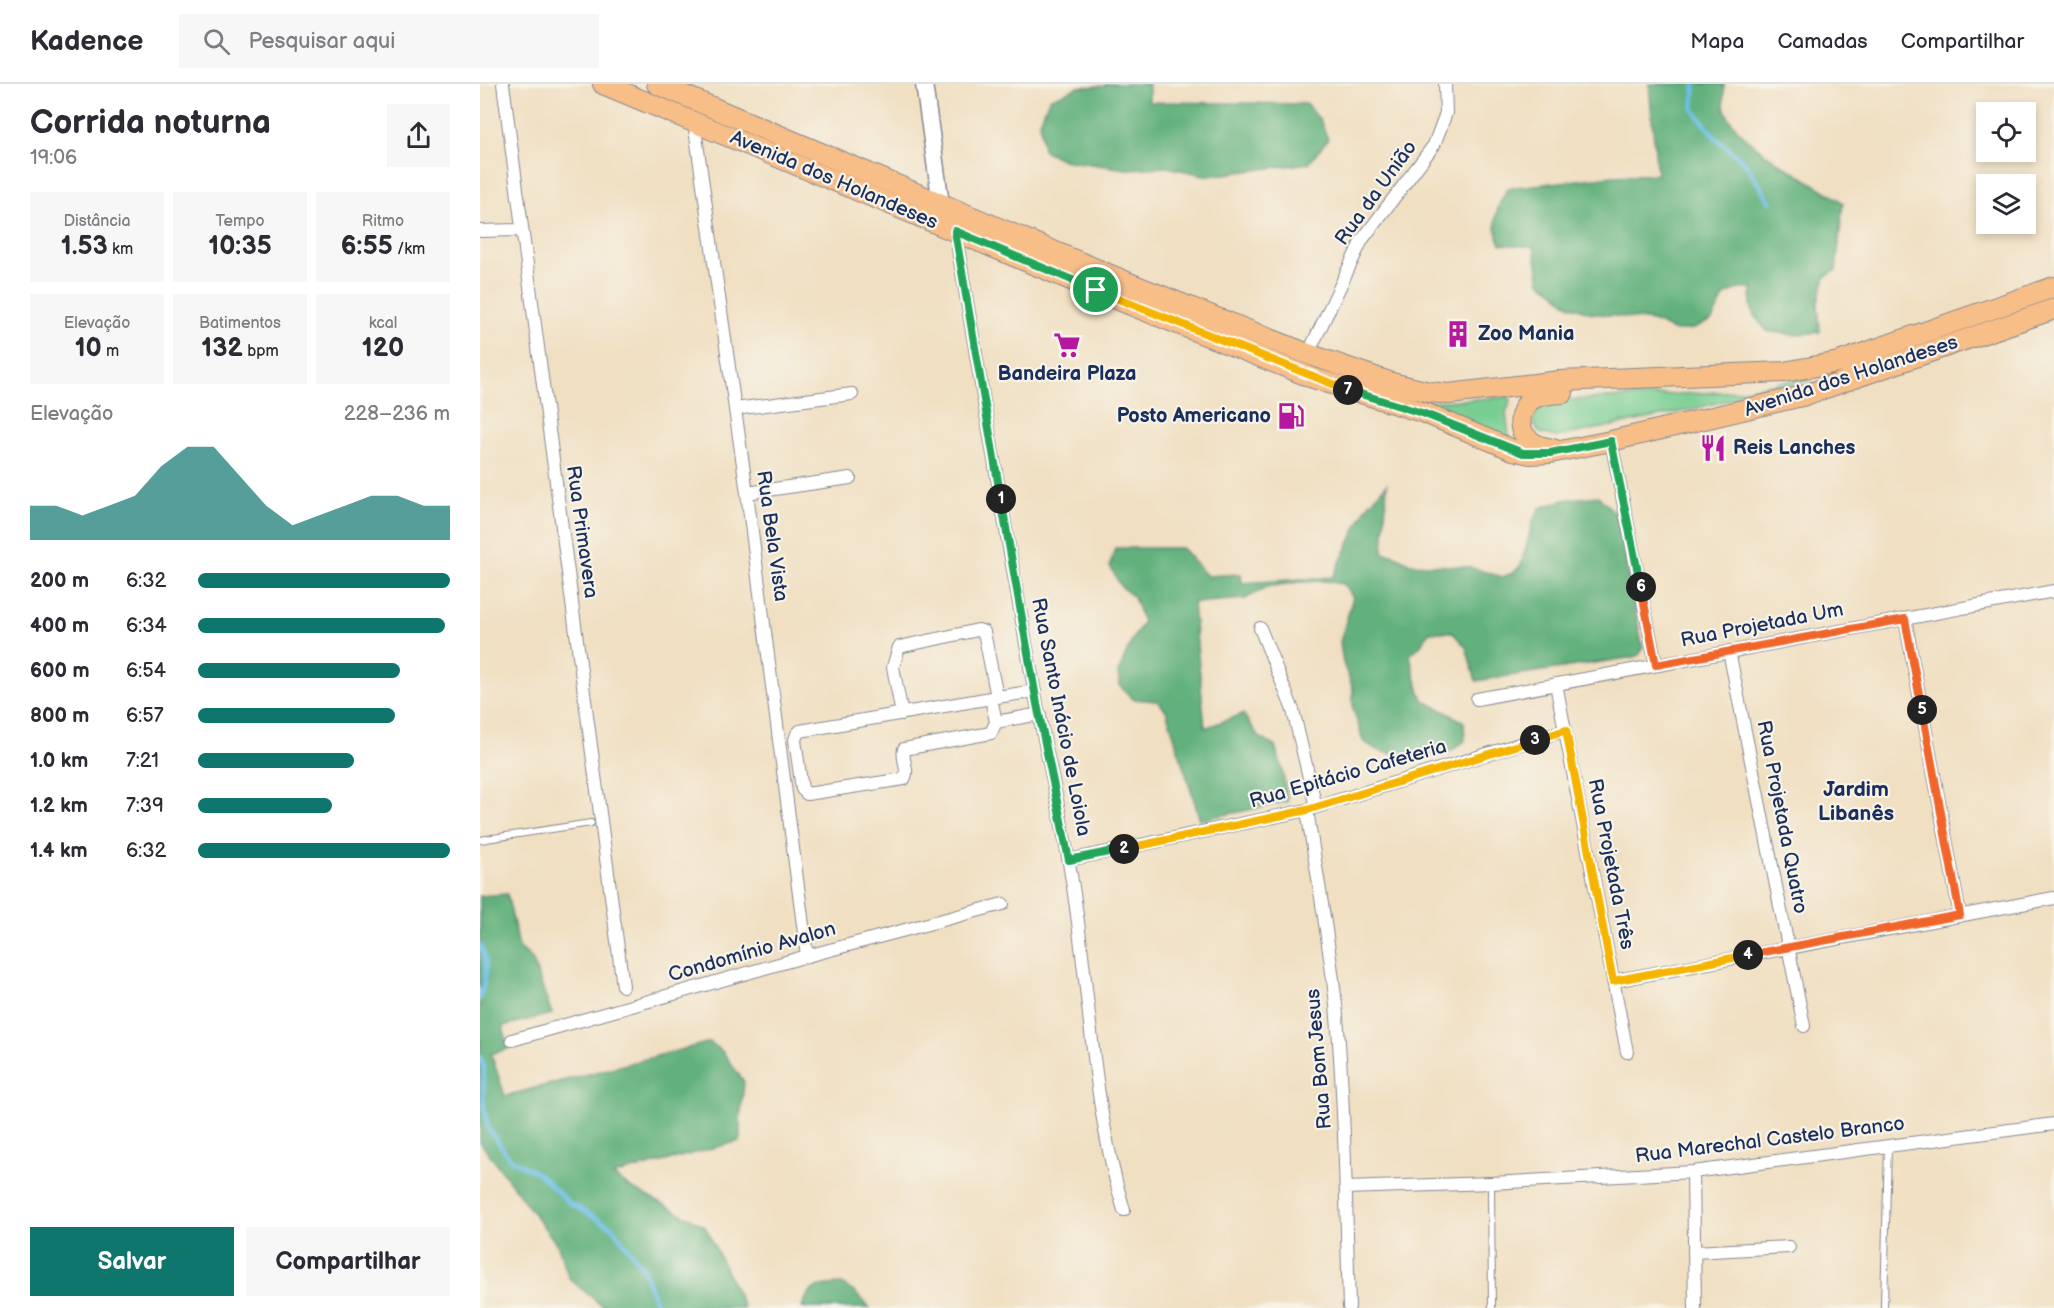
<!DOCTYPE html>
<html lang="pt">
<meta charset="utf-8">
<style>
:root{--surface:#fff;--page:#f7f7f7;--text:#2b2b33;--muted:#7c7c81;--line:#e1e1e2;--accent:#0f766e}
body{margin:0;font-family:"Balsamiq Sans",sans-serif;background:var(--page);color:var(--text);height:100vh;display:flex;flex-direction:column;font-size:22px;white-space:nowrap}
*{box-sizing:border-box;margin:0}
p{font-size:20px;color:var(--muted)}
.icon{flex:none;width:33px;height:33px;fill:none;stroke:currentColor;stroke-width:2;stroke-linecap:round;stroke-linejoin:round}
.map{position:relative;flex:1;overflow:hidden}
.sheet{display:flex;flex-direction:column;background:var(--surface);width:480px}
.sheet>*{flex:none}
.buttons{position:absolute;left:1496px;top:18px;display:grid;gap:12px}
.buttons a{display:grid;place-items:center;width:60px;height:60px;border-radius:0px;background:var(--surface);box-shadow:0 3px 9px #0003;font-size:30px}
.pin{position:absolute;display:grid;place-items:center;width:51px;height:51px;color:#fff;margin:-26px;border:3px solid #fff;border-radius:50%;box-shadow:0 2px 6px #0007}
.km{position:absolute;width:30px;height:30px;margin:-15px;border-radius:50%;background:#222;color:#fff;font-size:16px;line-height:30px;text-align:center}
.round{display:grid;place-items:center;flex:none;width:63px;height:63px;border-radius:0px;background:var(--page)}
.headline{display:flex;align-items:center;justify-content:space-between;height:102px;padding:0 30px}
h1{font-size:33px;font-weight:700;line-height:45px}
.stats{display:grid;grid-template-columns:repeat(3,1fr);gap:9px;height:102px;padding:6px 30px}
.stats div{display:grid;align-content:center;border-radius:0px;background:var(--page);text-align:center}
.stats b{font-size:26px;font-weight:700}
.stats small{font-size:16px;font-weight:400}
.stats p{font-size:16px}
.chart{height:168px;padding:12px 30px}
.chart p{display:flex;justify-content:space-between}
.chart svg{width:100%;height:108px;margin-top:6px;fill:var(--accent);opacity:.7}
.action{display:flex;gap:12px;margin-top:auto;padding:12px 30px}
.action a{flex:1;height:69px;border-radius:0px;background:var(--accent);color:#fff;font-size:24px;font-weight:700;line-height:69px;text-align:center}
.action a+a{background:var(--page);color:var(--text)}
ul{padding:0 30px;list-style:none;font-size:20px}
li{display:grid;grid-template-columns:96px 72px 1fr;align-items:center;height:45px}
li i{height:15px;border-radius:8px;background:var(--accent)}
header{display:flex;align-items:center;gap:36px;box-sizing:border-box;height:84px;padding:0 30px;background:var(--surface);border-bottom:2px solid var(--line)}
header strong{font-size:28px}
nav{display:flex;gap:33px;margin-inline-start:auto;font-size:21px}
.search{width:420px;height:54px;background:var(--page);display:flex;align-items:center;gap:15px;box-sizing:border-box;padding:0 21px;border-radius:0px;color:var(--muted);font-size:22px}
main{display:flex;flex:1;min-height:0}
.map>svg:first-child{display:block}
.green{fill:#78ce92;stroke:#4a7e78;stroke-width:1.5}
.forest{fill:#62b17c;stroke:#3e706d;stroke-width:1.5}
.lines{fill:none;stroke-linecap:round;stroke-linejoin:round}
.stream{stroke:#6dbfe9;stroke-width:4.5}
.service-casing{stroke:#868790;stroke-width:8}
.minor-casing{stroke:#868790;stroke-width:14}
.tertiary-casing{stroke:#868790;stroke-width:19}
.primary-casing{stroke:#868790;stroke-width:22}
.service{stroke:#fff;stroke-width:6}
.minor{stroke:#fff;stroke-width:12}
.tertiary{stroke:#fff;stroke-width:16}
.primary{stroke:#f7be88;stroke-width:20}
.split-1-casing{stroke:#fff;stroke-width:12}
.split-2-casing{stroke:#fff;stroke-width:12}
.split-3-casing{stroke:#fff;stroke-width:12}
.split-4-casing{stroke:#fff;stroke-width:12}
.split-5-casing{stroke:#fff;stroke-width:12}
.split-6-casing{stroke:#fff;stroke-width:12}
.split-7-casing{stroke:#fff;stroke-width:12}
.split-8-casing{stroke:#fff;stroke-width:12}
.split-1{stroke:#22a559;stroke-width:8}
.split-2{stroke:#22a559;stroke-width:8}
.split-3{stroke:#f5b400;stroke-width:8}
.split-4{stroke:#f5b400;stroke-width:8}
.split-5{stroke:#f0652b;stroke-width:8}
.split-6{stroke:#f0652b;stroke-width:8}
.split-7{stroke:#22a559;stroke-width:8}
.split-8{stroke:#f5b400;stroke-width:8}
.labels{text-anchor:middle;dominant-baseline:central;stroke-width:4.5;stroke-linejoin:round;paint-order:stroke}
.street-label{font-size:20px;fill:#1b2f5e;stroke:#f7f3e8}
.poi-label{font-size:20px;font-weight:bold;fill:#1b2f5e;stroke:#f7f3e8;text-anchor:start}
.neighbourhood-label{font-size:21px;font-weight:bold;fill:#1b2f5e;stroke:#f7f3e8}
</style>
<header>
<strong>Kadence</strong>
<div class="search"><svg class="icon" aria-label="search" viewBox="0 0 24 24"><circle cx="10" cy="10" r="6"/><path d="M15 15l6 6"/></svg>Pesquisar aqui</div>
<nav><a>Mapa</a><a>Camadas</a><a>Compartilhar</a></nav>
</header>
<main>
<section class="sheet">
<div class="headline"><div><h1>Corrida noturna</h1><p>19:06</p></div><a class="round"><svg class="icon" aria-label="share" viewBox="0 0 24 24"><path d="M12 15V3M7 8l5-5 5 5M5 13v7h14v-7"/></svg></a></div>
<div class="stats">
<div><p>Distância</p><b>1.53<small> km</small></b></div>
<div><p>Tempo</p><b>10:35</b></div>
<div><p>Ritmo</p><b>6:55<small> /km</small></b></div>
</div>
<div class="stats">
<div><p>Elevação</p><b>10<small> m</small></b></div>
<div><p>Batimentos</p><b>132<small> bpm</small></b></div>
<div><p>kcal</p><b>120</b></div>
</div>
<div class="chart"><p><span>Elevação</span>228–236 m</p>
<svg viewBox="0 0 160 44" preserveAspectRatio="none"><path d="M0 44V30L10 30L20 34L30 30L40 26L50 14L60 6L70 6L80 18L90 30L100 38L110 34L120 30L130 26L140 26L150 30L160 30V44z"/></svg>
</div>
<ul>
<li><b>200 m</b>6:32<i style="width:100%"></i></li>
<li><b>400 m</b>6:34<i style="width:98%"></i></li>
<li><b>600 m</b>6:54<i style="width:80%"></i></li>
<li><b>800 m</b>6:57<i style="width:78%"></i></li>
<li><b>1.0 km</b>7:21<i style="width:62%"></i></li>
<li><b>1.2 km</b>7:39<i style="width:53%"></i></li>
<li><b>1.4 km</b>6:32<i style="width:100%"></i></li>
</ul>
<div class="action"><a>Salvar</a><a>Compartilhar</a></div>
</section>
<div class="map">
<svg width="1574" height="1224" viewBox="0 0 1574 1224">
<rect width="100%" height="100%" fill="#f7f3e8"/>
<filter id="ink" filterUnits="userSpaceOnUse"><feTurbulence type="fractalNoise" baseFrequency=".0167" numOctaves="2"/><feDisplacementMap in="SourceGraphic" scale="12" xChannelSelector="R" yChannelSelector="G"/><feConvolveMatrix kernelMatrix="1 2 1 2 8 2 1 2 1" color-interpolation-filters="sRGB"/></filter>
<filter id="wash" filterUnits="userSpaceOnUse"><feTurbulence type="fractalNoise" baseFrequency=".008" numOctaves="4" result="noise"/><feDisplacementMap in="SourceGraphic" scale="24" xChannelSelector="R" yChannelSelector="G"/><feGaussianBlur stdDeviation="1.35" result="paint"/><feColorMatrix in="noise" values="0 0 0 0 0 0 0 0 0 0 0 0 0 0 0 0 0 1.4 0 .05"/><feComposite in="paint" operator="in"/></filter>
<g filter="url(#wash)">
<rect width="100%" height="100%" fill="#f0dfc1"/>
<path class="green" d="M 1331,292 L 1329,296 L 1201,328 L 1076,353 L 1060,349 L 1053,338 L 1058,325 L 1070,317 L 1257,307 Z
M 1029,313 L 1031,316 L 1026,329 L 1029,352 L 1027,353 L 942,321 L 948,318 Z"/>
<path class="forest" d="M 627,0 L 669,0 L 669,18 L 826,20 L 840,36 L 848,55 L 829,79 L 729,92 L 687,83 L 647,85 L 583,76 L 563,66 L 560,38 L 569,15 L 599,3 L 624,2 Z
M 1169,0 L 1244,0 C 1244,9 1242,20 1246,28 C 1263,66 1330,94 1363,119 L 1356,186 L 1345,193 L 1338,218 L 1340,248 L 1313,251 L 1287,247 C 1273,231 1267,224 1273,204 L 1258,205 L 1245,211 L 1232,236 L 1213,245 L 1195,247 L 1173,237 L 1112,229 L 1089,221 L 1071,205 L 1060,198 L 1054,163 L 1021,160 C 1011,138 1016,124 1028,104 L 1134,92 L 1177,90 Z
M 907,400 L 903,469 L 912,470 L 931,480 L 989,483 L 1022,493 L 1033,489 L 1041,481 L 1053,437 L 1060,424 L 1084,416 L 1118,412 L 1136,430 L 1163,565 L 1159,571 L 1154,573 L 996,597 L 986,563 L 972,548 L 949,548 L 940,562 L 930,571 L 934,590 L 943,616 L 984,638 L 985,657 L 968,669 L 928,674 L 897,666 L 883,657 L 873,624 L 873,605 L 863,579 L 860,558 L 873,513 L 863,500 L 847,497 L 819,498 L 787,503 L 765,515 L 713,519 L 725,644 L 763,630 L 779,653 L 795,662 L 802,684 L 808,718 L 720,736 L 686,626 L 677,617 L 653,615 L 640,602 L 638,589 L 652,556 L 663,538 L 654,513 L 641,503 L 630,482 L 635,464 L 702,464 L 727,492 L 761,490 L 762,499 L 853,493 L 886,424 Z
M 27,810 L 39,863 L 52,875 L 72,930 L 23,942 L 28,965 L 11,970 L 25,1012 L 230,958 L 242,967 L 264,998 L 260,1036 L 260,1057 L 133,1091 L 151,1104 L 225,1142 L 264,1224 L 127,1224 L 117,1218 L 89,1194 L 78,1162 L 0,1058 L 0,812 Z
M 362,1200 L 374,1208 L 390,1224 L 322,1224 C 330,1200 339,1201 362,1200 Z"/>
<g class="lines">
<path class="stream" d="M 1215,0 L 1213,25 L 1236,54 L 1266,80 L 1290,118
M 0,861 C 10,878 5,897 0,914
M 0,973 L 4,984 L 3,1015 L 8,1044 L 29,1074 L 60,1091 L 89,1119 L 132,1143 L 162,1182 L 177,1221 L 181,1224"/>
</g>
</g>
<g filter="url(#ink)">
<g class="lines">
<defs>
<path id="service" d="M 0,756 L 111,739
M 1011,1099 L 1012,1224
M 1404,1223 L 1408,1062"/>
<path id="minor" d="M 23,0 L 143,902
M 214,38 L 267,409 L 327,872
M 0,147 L 42,146
M 475,147 C 502,305 528,463 557,620 C 568,677 582,734 591,791 C 610,902 611,1018 644,1126
M 828,270 L 882,156 L 954,61 L 966,29 L 965,0
M 255,325 L 372,310
M 1131,357 L 1176,581
M 267,409 L 370,394
M 1425,535 L 1480,831
M 780,544 L 813,626 L 836,723
M 1249,567 L 1324,942
M 1076,600 L 1147,968
M 555,607 L 511,614 L 516,638 L 560,630
M 511,614 L 320,647 L 317,650 L 315,656 L 322,705 L 327,710 L 424,695 C 430,686 421,675 424,665 L 511,649 L 516,638
M 997,615 L 1574,507
M 422,630 L 413,583 L 419,563 L 498,546 L 504,548 L 517,613
M 827,726 C 837,791 849,856 856,921 C 865,1021 866,1122 869,1223
M 589,776 L 827,726 L 1085,646
M 1133,897 L 1574,814
M 32,956 L 327,872 L 523,820
M 1213,1088 L 1215,1224
M 866,1104 L 1011,1099 L 1213,1088 L 1574,1040
M 1214,1168 L 1309,1163"/>
<path id="tertiary" d="M 444,0 L 461,120"/>
<path id="primary" d="M 123,0 L 646,219 L 833,294 L 945,329 L 1033,366 L 1050,370 L 1070,369 L 1131,357 L 1322,312 L 1574,225
M 177,0 L 654,201 L 828,270 L 912,299 L 949,308 L 969,310 L 1079,297 L 1304,288 L 1359,278 L 1574,203
M 1073,365 C 1055,363 1037,353 1041,332 C 1043,326 1045,320 1051,316 C 1060,310 1072,310 1083,309"/>
</defs>
<use href="#service" class="service-casing"/>
<use href="#minor" class="minor-casing"/>
<use href="#tertiary" class="tertiary-casing"/>
<use href="#primary" class="primary-casing"/>
<use href="#service" class="service"/>
<use href="#minor" class="minor"/>
<use href="#tertiary" class="tertiary"/>
<use href="#primary" class="primary"/>
</g>
</g>
<g class="lines" filter="url(#ink)">
<defs>
<path id="split-1" d="M 521,415 L 475,147 L 616,206"/>
<path id="split-2" d="M 521,415 L 557,620 L 589,776 L 644,765"/>
<path id="split-3" d="M 644,765 L 827,726 L 1055,656"/>
<path id="split-4" d="M 1055,656 L 1086,646 L 1133,897 L 1268,871"/>
<path id="split-5" d="M 1268,871 L 1480,831 L 1442,626"/>
<path id="split-6" d="M 1161,503 L 1176,581 L 1425,535 L 1442,626"/>
<path id="split-7" d="M 868,306 L 945,330 L 1043,369 L 1070,369 L 1131,357 L 1161,503"/>
<path id="split-8" d="M 616,206 L 868,306"/>
</defs>
<use href="#split-1" class="split-1-casing"/>
<use href="#split-2" class="split-2-casing"/>
<use href="#split-3" class="split-3-casing"/>
<use href="#split-4" class="split-4-casing"/>
<use href="#split-5" class="split-5-casing"/>
<use href="#split-6" class="split-6-casing"/>
<use href="#split-7" class="split-7-casing"/>
<use href="#split-8" class="split-8-casing"/>
<use href="#split-1" class="split-1"/>
<use href="#split-2" class="split-2"/>
<use href="#split-3" class="split-3"/>
<use href="#split-4" class="split-4"/>
<use href="#split-5" class="split-5"/>
<use href="#split-6" class="split-6"/>
<use href="#split-7" class="split-7"/>
<use href="#split-8" class="split-8"/>
</g>
<defs>
<symbol id="building-bare" viewBox="-9 -9 18 18"><path d="M-4-6H4V6H1V3H-1V6H-4ZM-2.5-4.3h1.7v1.8h-1.7ZM.8-4.3h1.7v1.8H.8ZM-2.5-1h1.7V.8h-1.7ZM.8-1h1.7V.8H.8Z" fill="#b5179e" stroke="#f7f3e8" stroke-width="2.5" paint-order="stroke"/></symbol>
<symbol id="supermarket-bare" viewBox="-9 -9 18 18"><path d="M-6-5.5h2.5l.6 2H6L4.5 2H-2.5L-4.4-4H-6ZM-1.5 3.2a1.3 1.3 0 1 0 .1 0ZM3 3.2a1.3 1.3 0 1 0 .1 0Z" fill="#b5179e" stroke="#f7f3e8" stroke-width="2.5" paint-order="stroke"/></symbol>
<symbol id="fuel-bare" viewBox="-9 -9 18 18"><path d="M-5.5-6h7V0h2V4h1.3V-2.5L3-4.5l.8-.8L6-3V5H2.5V1h-1V6h-7ZM-4.2-4.7v3.2H.2V-4.7Z" fill="#b5179e" stroke="#f7f3e8" stroke-width="2.5" paint-order="stroke"/></symbol>
<symbol id="restaurant-bare" viewBox="-9 -9 18 18"><path d="M-5-6h1v4h1v-4h1v4h1v-4h1v5L-1.5 .5V6h-2V.5L-5-1ZM5-6V6H3V1.5H1.5Q1.5-4 5-6Z" fill="#b5179e" stroke="#f7f3e8" stroke-width="2.5" paint-order="stroke"/></symbol>
</defs>
<g fill-rule="evenodd">
<use href="#building-bare" x="959" y="231" width="38" height="38"/>
<use href="#supermarket-bare" x="568" y="242" width="38" height="38"/>
<use href="#fuel-bare" x="792" y="313" width="38" height="38"/>
<use href="#restaurant-bare" x="1214" y="345" width="38" height="38"/>
</g>
<g class="labels">
<g class="street-label">
<text transform="translate(354 96) rotate(23)">Avenida dos Holandeses</text>
<text transform="translate(896 109) rotate(-54)">Rua da União</text>
<text transform="translate(1371 292) rotate(-18)">Avenida dos Holandeses</text>
<text transform="translate(102 448) rotate(82)">Rua Primavera</text>
<text transform="translate(292 452) rotate(82)">Rua Bela Vista</text>
<text transform="translate(1282 541) rotate(-11)">Rua Projetada Um</text>
<text transform="translate(581 633) rotate(79)">Rua Santo Inácio de Loiola</text>
<text transform="translate(868 690) rotate(-16)">Rua Epitácio Cafeteria</text>
<text transform="translate(1302 733) rotate(79)">Rua Projetada Quatro</text>
<text transform="translate(1131 780) rotate(79)">Rua Projetada Três</text>
<text transform="translate(272 868) rotate(-16)">Condomínio Avalon</text>
<text transform="translate(839 975) rotate(-95)">Rua Bom Jesus</text>
<text transform="translate(1290 1056) rotate(-7)">Rua Marechal Castelo Branco</text>
</g>
<g class="poi-label">
<text x="998" y="250">Zoo Mania</text>
<text x="587" y="290" text-anchor="middle">Bandeira Plaza</text>
<text x="791" y="332" text-anchor="end">Posto Americano</text>
<text x="1253" y="364">Reis Lanches</text>
</g>
<g class="neighbourhood-label">
<text x="1376" y="705">Jardim<tspan x="1376" dy="24">Libanês</tspan></text>
</g>
</g>
</svg>
<div class="buttons">
<a><svg class="icon" aria-label="locate" viewBox="0 0 24 24"><circle cx="12" cy="12" r="6"/><path d="M12 2v4M12 18v4M2 12h4M18 12h4"/></svg></a>
<a><svg class="icon" aria-label="layers" viewBox="0 0 24 24"><path d="M12 4l9 5-9 5-9-5zM3 14l9 5 9-5"/></svg></a>
</div>
<div class="pin" style="left:616px;top:206px;background:#1e9e55"><svg class="icon" aria-label="arrive" viewBox="0 0 24 24"><path d="M6 21V4h12l-3 4 3 4H6"/></svg></div>
<b class="km" style="left:521px;top:415px">1</b>
<b class="km" style="left:644px;top:765px">2</b>
<b class="km" style="left:1055px;top:656px">3</b>
<b class="km" style="left:1268px;top:871px">4</b>
<b class="km" style="left:1442px;top:626px">5</b>
<b class="km" style="left:1161px;top:503px">6</b>
<b class="km" style="left:868px;top:306px">7</b>
</div>
</main>
